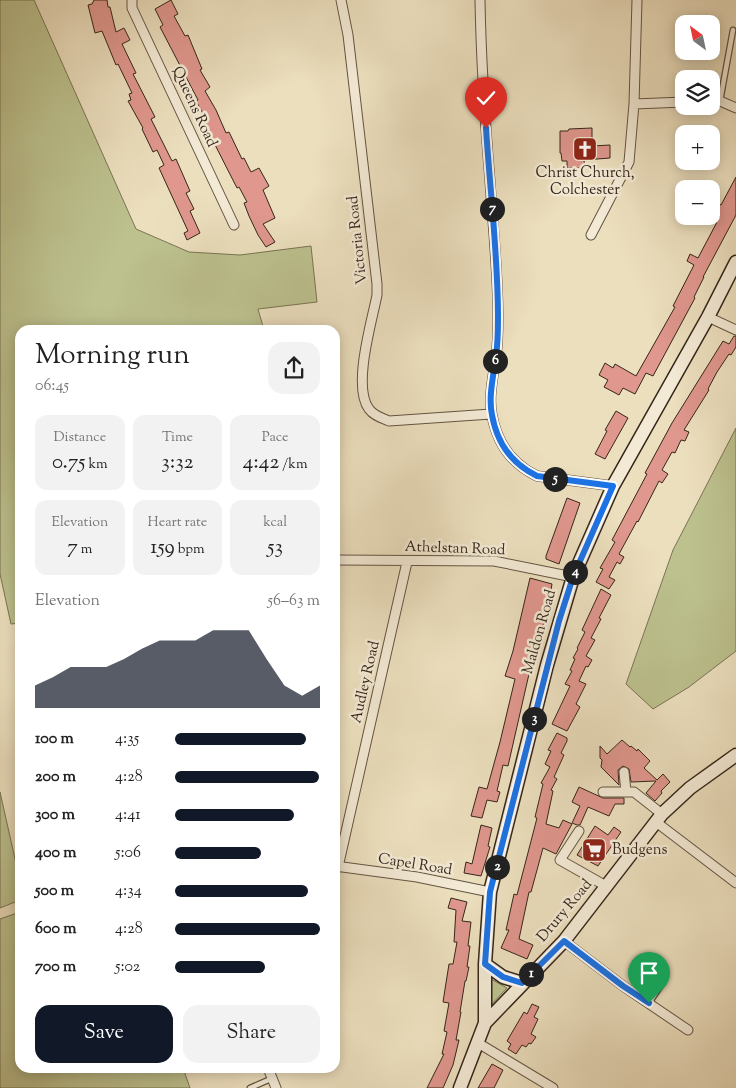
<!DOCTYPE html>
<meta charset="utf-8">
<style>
:root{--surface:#fff;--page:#f2f2f2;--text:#222;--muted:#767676;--accent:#111827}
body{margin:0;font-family:"Sorts Mill Goudy",serif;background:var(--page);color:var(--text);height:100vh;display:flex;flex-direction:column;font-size:19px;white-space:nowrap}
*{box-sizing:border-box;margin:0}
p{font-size:16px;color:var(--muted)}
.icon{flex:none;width:28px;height:28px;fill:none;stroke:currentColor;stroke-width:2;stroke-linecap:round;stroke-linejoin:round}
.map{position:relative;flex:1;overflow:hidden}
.drawer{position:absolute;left:15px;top:325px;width:325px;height:748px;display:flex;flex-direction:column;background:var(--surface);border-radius:15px;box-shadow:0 2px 12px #0003}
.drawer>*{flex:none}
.needle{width:32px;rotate:327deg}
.buttons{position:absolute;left:675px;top:15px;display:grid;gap:10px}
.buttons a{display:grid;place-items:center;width:45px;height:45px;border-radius:10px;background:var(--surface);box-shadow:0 2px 12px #0003;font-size:25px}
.pin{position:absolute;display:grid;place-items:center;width:42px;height:42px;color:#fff;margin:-51px -21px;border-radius:50% 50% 50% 0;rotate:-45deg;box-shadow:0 0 5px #0007}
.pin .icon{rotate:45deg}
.km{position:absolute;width:25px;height:25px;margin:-12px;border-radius:50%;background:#222;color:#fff;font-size:14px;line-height:25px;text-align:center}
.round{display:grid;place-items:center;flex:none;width:52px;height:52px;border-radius:15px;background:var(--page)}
.overview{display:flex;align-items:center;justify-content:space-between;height:85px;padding:0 20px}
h1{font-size:28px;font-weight:600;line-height:38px}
.figures{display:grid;grid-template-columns:repeat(3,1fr);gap:8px;height:85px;padding:5px 20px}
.figures div{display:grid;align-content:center;border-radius:12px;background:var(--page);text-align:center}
.figures b{font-size:21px;font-weight:600}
.figures small{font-size:14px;font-weight:400}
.figures p{font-size:14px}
.chart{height:140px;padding:10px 20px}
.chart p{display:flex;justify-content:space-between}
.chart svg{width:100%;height:90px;margin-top:5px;fill:var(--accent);opacity:.7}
.button{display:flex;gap:10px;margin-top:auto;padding:10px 20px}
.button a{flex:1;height:58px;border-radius:15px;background:var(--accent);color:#fff;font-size:20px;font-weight:600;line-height:58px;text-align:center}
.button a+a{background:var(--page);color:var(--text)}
ul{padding:0 20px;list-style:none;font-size:16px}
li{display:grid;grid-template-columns:80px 60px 1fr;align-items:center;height:38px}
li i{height:12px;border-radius:6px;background:var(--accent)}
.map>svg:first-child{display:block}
.green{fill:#bcc18e;stroke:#797454}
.building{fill:#e0978e;stroke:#36261a}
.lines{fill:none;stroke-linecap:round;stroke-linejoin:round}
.lane-casing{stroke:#645443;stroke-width:7}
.street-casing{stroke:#645443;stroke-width:11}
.secondary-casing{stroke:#36261a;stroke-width:15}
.lane{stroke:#f3ead5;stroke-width:4.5}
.street{stroke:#f3ead5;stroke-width:9}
.secondary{stroke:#f3ead5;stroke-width:12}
.route-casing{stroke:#fff;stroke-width:10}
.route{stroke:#1a73e8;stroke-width:6}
.labels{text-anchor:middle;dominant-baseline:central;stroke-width:5;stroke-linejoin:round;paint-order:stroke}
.street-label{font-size:15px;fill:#36261a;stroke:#f3ead5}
.poi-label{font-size:15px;fill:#36261a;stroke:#f3ead5}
</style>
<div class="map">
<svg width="736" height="1088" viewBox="0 0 736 1088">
<rect width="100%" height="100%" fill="#ecdfbe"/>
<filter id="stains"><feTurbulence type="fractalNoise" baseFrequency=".004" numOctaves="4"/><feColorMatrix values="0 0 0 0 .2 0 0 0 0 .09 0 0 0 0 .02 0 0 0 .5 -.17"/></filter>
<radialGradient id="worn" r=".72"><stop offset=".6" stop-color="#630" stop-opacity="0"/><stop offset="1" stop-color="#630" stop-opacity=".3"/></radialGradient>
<path class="green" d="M 0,0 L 34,0 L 136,229 L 189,252 L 240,255 L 311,246 L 317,302 L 258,309 L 264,330 L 20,330 L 20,623 L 11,624 L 0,574 Z
M 736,428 L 736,651 L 689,687 L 653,709 L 626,684 L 673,550 Z
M 0,792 L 20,881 L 20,900 L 0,908 Z
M 20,912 L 20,1068 L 183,1068 L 190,1088 L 0,1088 L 0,919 Z
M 491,979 L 507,988 L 489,1007 Z"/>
<path class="building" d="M 94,0 L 107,0 L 108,7 L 110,7 L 116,32 L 124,28 L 130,40 L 122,44 L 136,73 L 133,74 L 155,117 L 151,119 L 172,161 L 176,159 L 190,191 L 186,193 L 194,209 L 190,211 L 200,233 L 187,240 L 184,233 L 188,231 L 159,168 L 164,165 L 157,150 L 153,152 L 142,129 L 143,128 L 128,101 L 131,100 L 129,94 L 132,93 L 118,64 L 116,65 L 102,31 L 95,33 L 88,5 L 92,4 Z
M 171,0 L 178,14 L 174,16 L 185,36 L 188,35 L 202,69 L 200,70 L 210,87 L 205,91 L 216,110 L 226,133 L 229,132 L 242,159 L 244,158 L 251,172 L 259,168 L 269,186 L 263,190 L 275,218 L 263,224 L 275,242 L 266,247 L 258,235 L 249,216 L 244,203 L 247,202 L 239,187 L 237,188 L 209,133 L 203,118 L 205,117 L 196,101 L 198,100 L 160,27 L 163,25 L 155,9 Z
M 592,128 L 592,146 L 610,145 L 610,158 L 584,160 L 585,168 L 567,168 L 567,161 L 562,161 L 561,153 L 560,153 L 560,131 L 568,131 L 569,129 Z
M 736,177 L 736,215 L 703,277 L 704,277 L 694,297 L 695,298 L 653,376 L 646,373 L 635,394 L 623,388 L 619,395 L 604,387 L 608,380 L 599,375 L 605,363 L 613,368 L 615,364 L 636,376 L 675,307 L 673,306 L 694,265 L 687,261 L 690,254 L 698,258 L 717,222 L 711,220 L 711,206 L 713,201 L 721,205 Z
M 734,336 L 736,336 L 736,347 L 731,355 L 729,354 L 717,372 L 708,389 L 709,390 L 684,430 L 689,432 L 685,441 L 681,440 L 675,453 L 672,452 L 662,470 L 668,474 L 662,483 L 659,481 L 638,522 L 637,521 L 619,554 L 624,557 L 620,564 L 617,562 L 609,577 L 615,580 L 609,589 L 596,582 L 603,569 L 600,568 L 615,542 L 612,540 L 647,474 L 645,473 L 672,423 L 723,341 L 729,344 Z
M 616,411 L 628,418 L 605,459 L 595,454 L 607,431 L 605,430 Z
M 567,498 L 580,503 L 559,564 L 546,559 L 546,556 Z
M 530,578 L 552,584 L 550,596 L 537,651 L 536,651 L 529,674 L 508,766 L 503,765 L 497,791 L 500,792 L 497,802 L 487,800 L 482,818 L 471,816 L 479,787 L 487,789 L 500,742 L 515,679 L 505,676 L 513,651 Z
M 601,589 L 611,595 L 599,618 L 601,619 L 591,638 L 595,640 L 586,656 L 592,660 L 588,667 L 586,666 L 579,681 L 586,684 L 576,704 L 580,707 L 567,731 L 552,724 L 570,686 L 565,684 L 572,671 L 570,670 L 575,659 L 573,658 L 578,649 L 577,648 L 585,632 L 582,630 Z
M 557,733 L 567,738 L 567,741 L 561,753 L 564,755 L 554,777 L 557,779 L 551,790 L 553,791 L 546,824 L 559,828 L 563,820 L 572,824 L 556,854 L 543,848 L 531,892 L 529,892 L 519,939 L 533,945 L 527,959 L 501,948 L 509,930 L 506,930 L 514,894 L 517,895 L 537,818 L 535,817 L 543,784 L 541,783 L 550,767 L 545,764 L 551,751 L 548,750 Z
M 622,740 L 630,747 L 631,746 L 637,751 L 638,749 L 650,761 L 644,768 L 657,780 L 663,774 L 670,782 L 661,791 L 662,793 L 655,801 L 646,793 L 656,781 L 631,782 L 629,769 L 623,766 L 618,770 L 619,785 L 601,767 L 602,760 L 600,758 L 600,746 L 607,754 Z
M 579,787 L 603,798 L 624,798 L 624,804 L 615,804 L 609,816 L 588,807 L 580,825 L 577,825 L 572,823 L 580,806 L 572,802 Z
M 481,825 L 492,828 L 488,846 L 490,847 L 481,876 L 464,873 L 466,862 L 472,864 Z
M 595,826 L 608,835 L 614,827 L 621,832 L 598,866 L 577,855 Z
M 451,898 L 467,902 L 462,921 L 471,922 L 468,946 L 470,946 L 467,967 L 469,967 L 466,981 L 465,981 L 460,1012 L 461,1012 L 456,1040 L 459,1040 L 453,1065 L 443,1088 L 427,1088 L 444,1054 L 442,1054 L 447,1032 L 444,1031 L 449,1003 L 443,1002 L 449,964 L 453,964 L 457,942 L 454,942 L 456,910 L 448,908 Z
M 532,1004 L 539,1007 L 534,1017 L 538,1019 L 531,1034 L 536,1037 L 531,1044 L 529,1043 L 526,1047 L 522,1045 L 516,1054 L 508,1049 L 511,1044 L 507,1041 L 524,1012 L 527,1014 Z
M 492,1064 L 503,1070 L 494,1088 L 478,1088 Z"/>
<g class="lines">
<defs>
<path id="lane" d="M 720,101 L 733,30
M 649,1003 L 662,984
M 250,1088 L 273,1078"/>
<path id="street" d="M 132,0 L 132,8 L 234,225
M 341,0 L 348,35 L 377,284 L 377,295 C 372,321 352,387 369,409 C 374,416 382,418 389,421 L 491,414
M 480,0 C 481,61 485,121 490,181 C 493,227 498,272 498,317 C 498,330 498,343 496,355 C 494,374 488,396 492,415 C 497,443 512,464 537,476 L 613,486
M 637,0 L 634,104 L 684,102
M 711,101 L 720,101 L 736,108
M 591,235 L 629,162 L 634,104
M 708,317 L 736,330
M 335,560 L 494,561 L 573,577
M 624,772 L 626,792
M 603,792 L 634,792 L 662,814
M 656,822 L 736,883
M 579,831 L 560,860 L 606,886
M 335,866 L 417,877 L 490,892
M 338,867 L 407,562
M 564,941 L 623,986 L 688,1030
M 478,1043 L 553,1088
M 268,1068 L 276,1088"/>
<path id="secondary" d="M 485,964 L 503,977 L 522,983
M 485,1023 L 564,941 L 662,814 L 690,788 L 736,755
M 460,1088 L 485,1023 L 485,964 L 490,892 L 547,665 L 573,577 L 613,486 L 708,317 L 736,262"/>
</defs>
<use href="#lane" class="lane-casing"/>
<use href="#street" class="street-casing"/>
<use href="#secondary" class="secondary-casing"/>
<use href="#lane" class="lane"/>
<use href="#street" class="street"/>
<use href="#secondary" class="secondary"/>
</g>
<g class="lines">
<defs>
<path id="route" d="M 486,128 C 490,191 498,254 498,317 C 498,330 498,343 496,355 C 494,374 488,396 492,415 C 497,443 512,464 537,476 L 613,486 L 573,577 L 559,621 L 490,892 L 485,964 L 503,977 L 522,983 L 564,941 L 623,986 L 649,1003"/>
</defs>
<use href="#route" class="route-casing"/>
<use href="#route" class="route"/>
</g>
<defs>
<symbol id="church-square" viewBox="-11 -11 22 22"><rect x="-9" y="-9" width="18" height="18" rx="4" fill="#8f2418" stroke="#f3ead5"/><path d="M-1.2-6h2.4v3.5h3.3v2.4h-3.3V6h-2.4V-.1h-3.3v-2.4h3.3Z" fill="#fff"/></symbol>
<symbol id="supermarket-square" viewBox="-11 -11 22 22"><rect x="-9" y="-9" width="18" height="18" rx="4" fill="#8f2418" stroke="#f3ead5"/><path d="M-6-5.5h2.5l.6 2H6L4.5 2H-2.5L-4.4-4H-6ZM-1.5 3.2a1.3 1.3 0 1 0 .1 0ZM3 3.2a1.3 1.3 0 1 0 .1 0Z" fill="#fff"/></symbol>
</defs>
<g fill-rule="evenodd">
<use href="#church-square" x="571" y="135" width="28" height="28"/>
<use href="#supermarket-square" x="580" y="836" width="28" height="28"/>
</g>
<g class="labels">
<g class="street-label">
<text transform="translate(194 107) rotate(65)">Queens Road</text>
<text transform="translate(358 240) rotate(-96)">Victoria Road</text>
<text transform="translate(455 549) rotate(2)">Athelstan Road</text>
<text transform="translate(540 632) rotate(-74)">Maldon Road</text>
<text transform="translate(366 682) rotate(-77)">Audley Road</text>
<text transform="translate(415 865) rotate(9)">Capel Road</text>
<text transform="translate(565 911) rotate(-50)">Drury Road</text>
</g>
<g class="poi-label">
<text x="585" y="173">Christ Church,<tspan x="585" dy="17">Colchester</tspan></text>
<text x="612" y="850" text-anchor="start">Budgens</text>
</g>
</g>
<rect width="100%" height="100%" filter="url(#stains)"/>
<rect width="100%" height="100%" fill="url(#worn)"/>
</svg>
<div class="buttons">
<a><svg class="needle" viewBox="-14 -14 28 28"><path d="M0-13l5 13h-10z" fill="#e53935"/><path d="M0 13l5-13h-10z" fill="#767676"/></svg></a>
<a><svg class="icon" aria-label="layers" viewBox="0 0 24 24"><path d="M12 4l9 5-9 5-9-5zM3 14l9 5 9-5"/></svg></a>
<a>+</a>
<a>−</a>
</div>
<div class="pin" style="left:649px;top:1003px;background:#1e9e55"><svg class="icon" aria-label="arrive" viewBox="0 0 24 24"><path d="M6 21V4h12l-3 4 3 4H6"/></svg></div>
<div class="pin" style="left:486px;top:128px;background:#d93025"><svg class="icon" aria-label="check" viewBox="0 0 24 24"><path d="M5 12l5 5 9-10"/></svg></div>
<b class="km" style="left:531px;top:974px">1</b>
<b class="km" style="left:497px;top:867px">2</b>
<b class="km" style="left:534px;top:719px">3</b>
<b class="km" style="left:575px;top:572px">4</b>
<b class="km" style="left:555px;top:479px">5</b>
<b class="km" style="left:495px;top:361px">6</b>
<b class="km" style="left:492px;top:209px">7</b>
<section class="drawer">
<div class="overview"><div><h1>Morning run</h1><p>06:45</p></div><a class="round"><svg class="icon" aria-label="share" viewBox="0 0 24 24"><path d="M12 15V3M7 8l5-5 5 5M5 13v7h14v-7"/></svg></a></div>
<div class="figures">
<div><p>Distance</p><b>0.75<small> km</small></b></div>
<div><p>Time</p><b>3:32</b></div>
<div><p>Pace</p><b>4:42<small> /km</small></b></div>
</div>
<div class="figures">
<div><p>Elevation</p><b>7<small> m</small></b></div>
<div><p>Heart rate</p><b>159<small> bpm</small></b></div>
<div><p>kcal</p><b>53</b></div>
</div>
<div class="chart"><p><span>Elevation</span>56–63 m</p>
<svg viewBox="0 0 160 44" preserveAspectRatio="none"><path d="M0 44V33L10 29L20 24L30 24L40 24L50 20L60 15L70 11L80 11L90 11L100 6L110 6L120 6L130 20L140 33L150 38L160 33V44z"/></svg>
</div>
<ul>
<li><b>100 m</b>4:35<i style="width:90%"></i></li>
<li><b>200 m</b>4:28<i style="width:99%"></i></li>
<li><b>300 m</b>4:41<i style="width:82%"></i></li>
<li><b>400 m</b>5:06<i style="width:59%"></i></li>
<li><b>500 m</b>4:34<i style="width:92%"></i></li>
<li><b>600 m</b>4:28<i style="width:100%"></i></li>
<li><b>700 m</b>5:02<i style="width:62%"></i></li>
</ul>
<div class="button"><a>Save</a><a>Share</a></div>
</section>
</div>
